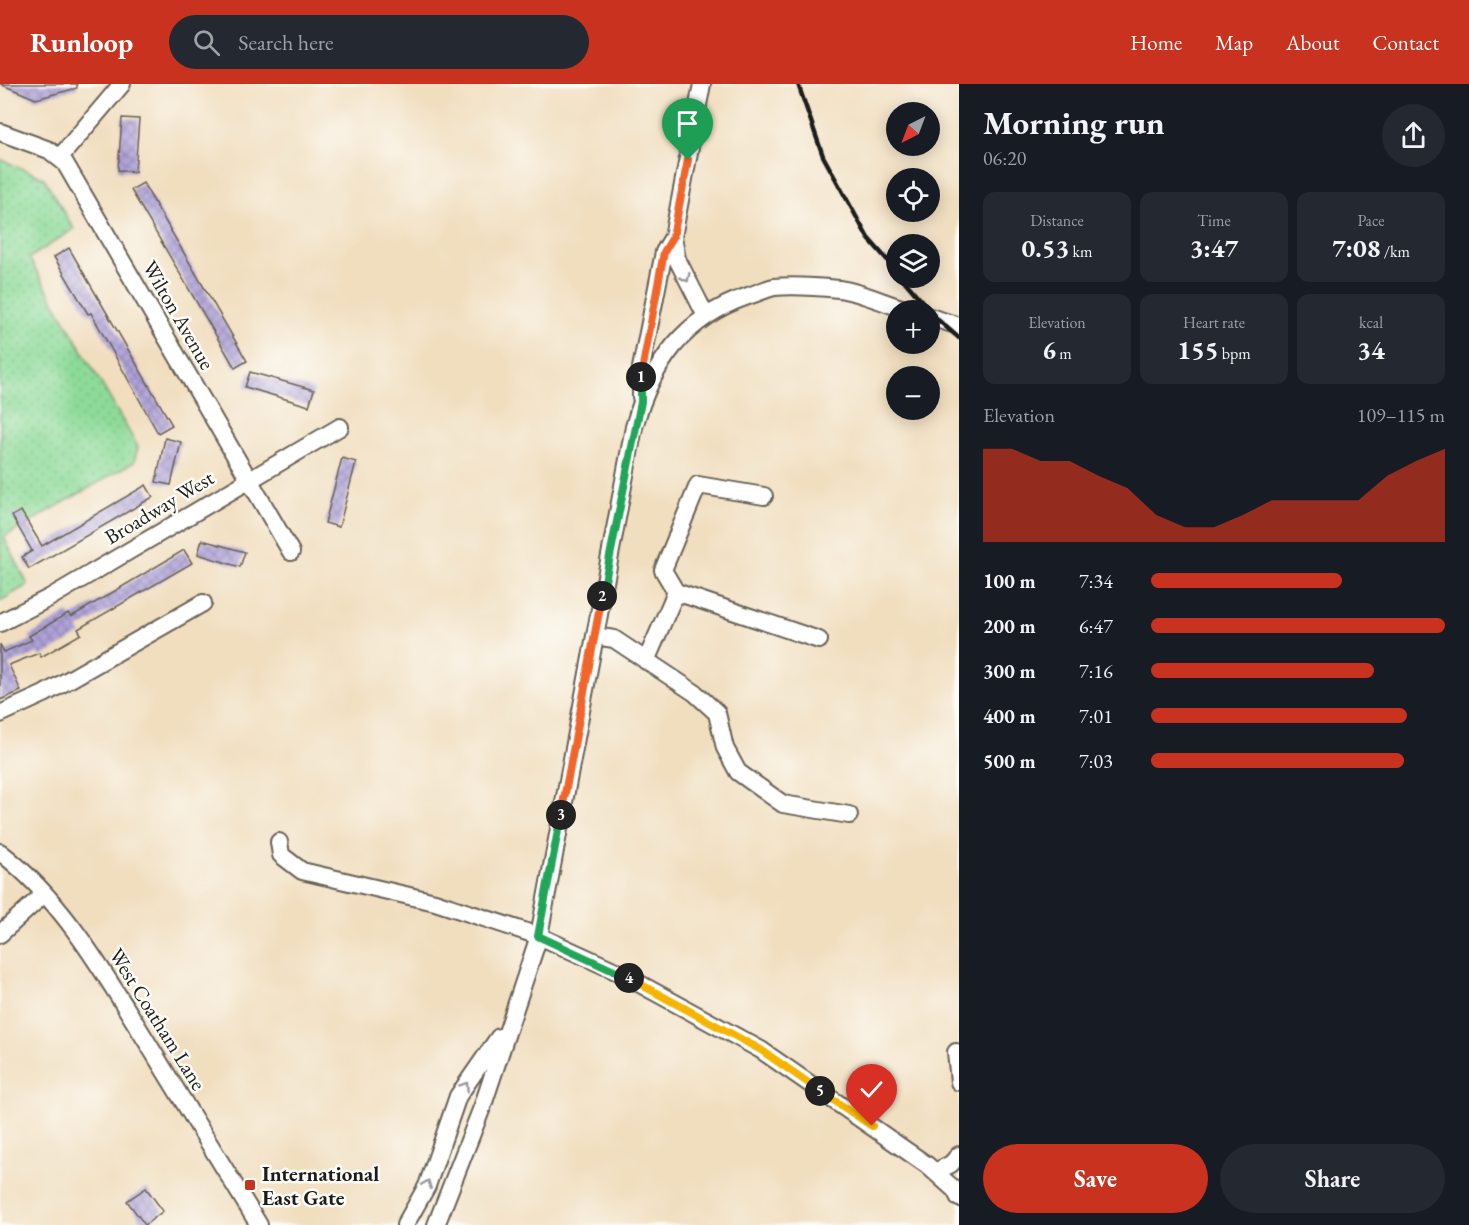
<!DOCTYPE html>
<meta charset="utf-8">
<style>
:root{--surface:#171b24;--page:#242831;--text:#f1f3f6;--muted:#9ea1a6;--accent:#c8321e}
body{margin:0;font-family:"EB Garamond",serif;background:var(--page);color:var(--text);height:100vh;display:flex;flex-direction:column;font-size:22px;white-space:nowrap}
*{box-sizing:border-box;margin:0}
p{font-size:20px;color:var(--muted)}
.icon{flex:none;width:33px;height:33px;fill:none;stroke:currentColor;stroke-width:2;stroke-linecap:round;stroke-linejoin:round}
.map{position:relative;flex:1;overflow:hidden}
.sheet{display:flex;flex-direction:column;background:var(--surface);width:510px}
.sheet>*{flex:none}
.needle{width:39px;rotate:222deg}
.fabs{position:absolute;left:886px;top:18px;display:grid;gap:12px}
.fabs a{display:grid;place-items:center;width:54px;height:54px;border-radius:50%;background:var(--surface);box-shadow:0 3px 15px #0003;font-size:30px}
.pin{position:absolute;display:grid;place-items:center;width:51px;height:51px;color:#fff;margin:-62px -26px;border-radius:50% 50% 50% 0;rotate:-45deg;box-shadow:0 0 6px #0007}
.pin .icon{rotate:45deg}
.km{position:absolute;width:30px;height:30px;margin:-15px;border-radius:50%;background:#222;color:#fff;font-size:16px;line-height:30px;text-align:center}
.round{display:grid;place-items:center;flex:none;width:63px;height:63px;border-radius:32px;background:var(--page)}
.head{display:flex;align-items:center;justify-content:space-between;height:102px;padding:0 24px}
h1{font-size:33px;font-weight:700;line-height:45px}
.figures{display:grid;grid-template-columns:repeat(3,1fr);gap:9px;height:102px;padding:6px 24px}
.figures div{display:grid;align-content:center;border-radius:12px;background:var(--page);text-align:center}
.figures b{font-size:26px;font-weight:700}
.figures small{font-size:16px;font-weight:400}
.figures p{font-size:16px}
.chart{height:168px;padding:12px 24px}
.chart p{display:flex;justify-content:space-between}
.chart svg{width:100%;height:108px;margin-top:6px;fill:var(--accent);opacity:.7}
.action{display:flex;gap:12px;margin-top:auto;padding:12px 24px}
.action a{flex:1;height:69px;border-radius:36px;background:var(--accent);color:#fff;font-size:24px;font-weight:700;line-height:69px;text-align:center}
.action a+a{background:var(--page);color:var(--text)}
ul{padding:0 24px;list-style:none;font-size:20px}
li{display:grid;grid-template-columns:96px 72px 1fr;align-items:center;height:45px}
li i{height:15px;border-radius:8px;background:var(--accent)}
header{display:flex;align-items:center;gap:36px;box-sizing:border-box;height:84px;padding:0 30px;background:var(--accent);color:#fff}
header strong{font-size:28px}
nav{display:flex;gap:33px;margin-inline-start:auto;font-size:21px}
.search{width:420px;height:54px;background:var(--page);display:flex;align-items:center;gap:15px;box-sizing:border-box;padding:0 21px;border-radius:33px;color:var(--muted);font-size:22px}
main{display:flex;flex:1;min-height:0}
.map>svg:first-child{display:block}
.park{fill:url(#park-dots);stroke:#547b5a;stroke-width:1.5}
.building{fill:url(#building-cross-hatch)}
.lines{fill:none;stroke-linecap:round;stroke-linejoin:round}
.minor-casing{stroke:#676055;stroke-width:20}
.minor{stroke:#fff;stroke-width:16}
.rail{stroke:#1c1c1c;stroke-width:4.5}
.oneway{stroke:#999}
.split-1-casing{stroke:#fff;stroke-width:12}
.split-2-casing{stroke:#fff;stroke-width:12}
.split-3-casing{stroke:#fff;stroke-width:12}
.split-4-casing{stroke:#fff;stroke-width:12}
.split-5-casing{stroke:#fff;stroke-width:12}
.split-6-casing{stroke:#fff;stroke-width:12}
.split-1{stroke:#f0652b;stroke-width:8}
.split-2{stroke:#22a559;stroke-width:8}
.split-3{stroke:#f0652b;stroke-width:8}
.split-4{stroke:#22a559;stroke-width:8}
.split-5{stroke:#f5b400;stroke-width:8}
.split-6{stroke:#f5b400;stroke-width:8}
.poi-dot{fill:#c8321e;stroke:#fdfcf7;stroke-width:2}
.labels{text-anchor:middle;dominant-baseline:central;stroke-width:5;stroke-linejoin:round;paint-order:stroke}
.street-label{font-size:21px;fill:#1c1c1c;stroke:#fdfcf7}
.poi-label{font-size:21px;font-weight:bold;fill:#1c1c1c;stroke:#fdfcf7;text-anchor:start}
</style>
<header>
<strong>Runloop</strong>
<div class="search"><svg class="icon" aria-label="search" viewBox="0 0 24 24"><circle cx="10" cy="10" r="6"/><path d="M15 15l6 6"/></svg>Search here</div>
<nav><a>Home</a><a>Map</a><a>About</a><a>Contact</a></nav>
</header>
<main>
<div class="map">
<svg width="959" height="1141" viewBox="0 0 959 1141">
<defs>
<pattern id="park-dots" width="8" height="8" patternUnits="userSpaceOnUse" patternTransform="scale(1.5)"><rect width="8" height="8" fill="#8dda99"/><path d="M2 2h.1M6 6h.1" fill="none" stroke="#79ba83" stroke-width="1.8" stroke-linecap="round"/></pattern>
<pattern id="building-cross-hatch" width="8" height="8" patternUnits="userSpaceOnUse" patternTransform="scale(1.5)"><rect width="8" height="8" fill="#afa2d9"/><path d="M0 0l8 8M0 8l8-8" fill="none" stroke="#8e83af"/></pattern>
</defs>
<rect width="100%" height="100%" fill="#fdfcf7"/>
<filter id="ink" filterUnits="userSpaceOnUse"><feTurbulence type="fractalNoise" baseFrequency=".0167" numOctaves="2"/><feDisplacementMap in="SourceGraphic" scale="12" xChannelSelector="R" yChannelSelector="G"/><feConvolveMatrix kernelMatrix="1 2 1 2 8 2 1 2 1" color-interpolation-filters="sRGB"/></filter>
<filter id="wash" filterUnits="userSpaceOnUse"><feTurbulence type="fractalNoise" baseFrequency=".008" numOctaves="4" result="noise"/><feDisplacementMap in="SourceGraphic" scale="24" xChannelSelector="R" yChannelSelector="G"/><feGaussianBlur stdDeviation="1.35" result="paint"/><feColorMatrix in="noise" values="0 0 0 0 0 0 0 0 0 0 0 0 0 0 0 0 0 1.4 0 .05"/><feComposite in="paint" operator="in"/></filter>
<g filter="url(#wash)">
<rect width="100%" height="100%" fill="#f1debf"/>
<path class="park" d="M 0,75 L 44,94 L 74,145 L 29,174 L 138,363 L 134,378 L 4,453 L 28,501 L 0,517 Z"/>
<g id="blocks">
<path class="building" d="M 0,0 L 77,0 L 77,4 L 36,15 Z
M 122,34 L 139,35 L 135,88 L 118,86 Z
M 143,99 L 247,277 L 235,284 L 131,106 Z
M 69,164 L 172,341 L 158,349 L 91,229 L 88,230 L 54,173 Z
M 250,288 L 314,306 L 309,322 L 245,303 Z
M 165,354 L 181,358 L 171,401 L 156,398 Z
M 342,374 L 356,378 L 339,443 L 325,439 Z
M 146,401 L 153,413 L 29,485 L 22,473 L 32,467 L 12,432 L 21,427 L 42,462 Z
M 202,456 L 245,468 L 240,483 L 198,470 Z
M 184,466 L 192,479 L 78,545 L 81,550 L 41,573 L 39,569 L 9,581 L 21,607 L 0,616 L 0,560 L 4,568 L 32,556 L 29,552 L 68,529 L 71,533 Z
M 146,1104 L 163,1127 L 145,1141 L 127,1117 Z"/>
</g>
</g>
<g filter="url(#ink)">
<use href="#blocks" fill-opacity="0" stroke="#676055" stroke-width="1.5"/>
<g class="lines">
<defs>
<path id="minor" d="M 0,48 L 49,66 L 65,79 L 291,468
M 60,73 L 122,0
M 673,153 L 677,175 L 706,232
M 930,233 L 959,242
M 641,313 L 641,284 L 664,168 L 673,153 L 702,0
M 676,508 L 663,486 L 698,401 L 764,412
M 0,539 L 49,514 L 340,343
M 595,552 L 614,555 L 695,609 L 717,629 L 725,664 L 738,688 L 783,720 L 849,731
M 646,577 L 676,508 L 819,556
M 0,630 L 44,610 L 203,519
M 279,758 L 281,771 L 302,787 L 435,818 L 539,852 L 618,888 L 761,966 L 927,1081 L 955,1106 L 959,1114
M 0,768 C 64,817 105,891 147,958 C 184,1019 221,1080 259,1141
M 0,850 L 44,810
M 956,968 L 959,998
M 935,1088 L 951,1080 L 959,1071
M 405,1141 L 427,1102 L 458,1012 L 499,953
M 436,1141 L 483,1021 L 539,852 L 634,343 C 652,279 684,234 748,212 C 757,209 766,205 774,203 C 794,201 819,203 839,205 C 862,208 886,220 908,226"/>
</defs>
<use href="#minor" class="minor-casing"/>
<use href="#minor" class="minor"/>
<path class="rail" d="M 798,0 L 823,72 L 868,154 L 897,187
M 902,194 L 938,236 L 959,254"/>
</g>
<defs><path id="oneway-chevron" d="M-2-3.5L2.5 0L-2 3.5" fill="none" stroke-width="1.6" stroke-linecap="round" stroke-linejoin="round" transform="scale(1.5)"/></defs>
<g class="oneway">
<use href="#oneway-chevron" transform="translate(686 194) rotate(64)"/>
<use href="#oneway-chevron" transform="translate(465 1002) rotate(-56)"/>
<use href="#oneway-chevron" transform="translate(427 1100) rotate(-68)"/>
</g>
</g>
<g class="lines" filter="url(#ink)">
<defs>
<path id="split-1" d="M 641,293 L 664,168 L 673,153 L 688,76"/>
<path id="split-2" d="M 602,512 L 641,318 L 641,293"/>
<path id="split-3" d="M 561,731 L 602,512"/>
<path id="split-4" d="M 561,731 L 538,852 L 629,894"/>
<path id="split-5" d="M 629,894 L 761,966 L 820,1007"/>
<path id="split-6" d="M 820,1007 L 872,1042"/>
</defs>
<use href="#split-1" class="split-1-casing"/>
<use href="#split-2" class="split-2-casing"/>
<use href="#split-3" class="split-3-casing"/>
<use href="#split-4" class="split-4-casing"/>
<use href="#split-5" class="split-5-casing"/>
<use href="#split-6" class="split-6-casing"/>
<use href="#split-1" class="split-1"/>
<use href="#split-2" class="split-2"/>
<use href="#split-3" class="split-3"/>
<use href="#split-4" class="split-4"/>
<use href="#split-5" class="split-5"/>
<use href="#split-6" class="split-6"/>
</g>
<rect class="poi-dot" x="244" y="1095" width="12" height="12" rx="3"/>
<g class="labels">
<g class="street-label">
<text transform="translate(179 231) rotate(60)">Wilton Avenue</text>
<text transform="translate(159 423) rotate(-31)">Broadway West</text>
<text transform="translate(158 935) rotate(58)">West Coatham Lane</text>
</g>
<g class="poi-label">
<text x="262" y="1089">International<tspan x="262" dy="24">East Gate</tspan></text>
</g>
</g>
</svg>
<div class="fabs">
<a><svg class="needle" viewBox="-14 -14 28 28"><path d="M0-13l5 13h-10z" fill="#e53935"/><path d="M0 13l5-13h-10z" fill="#9ea1a6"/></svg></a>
<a><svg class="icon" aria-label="locate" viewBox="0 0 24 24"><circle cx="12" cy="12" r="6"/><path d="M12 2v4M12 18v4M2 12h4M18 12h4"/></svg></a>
<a><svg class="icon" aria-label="layers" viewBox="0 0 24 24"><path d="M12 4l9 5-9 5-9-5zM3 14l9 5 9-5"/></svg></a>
<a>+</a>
<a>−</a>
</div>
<div class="pin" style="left:688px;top:76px;background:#1e9e55"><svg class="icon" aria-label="arrive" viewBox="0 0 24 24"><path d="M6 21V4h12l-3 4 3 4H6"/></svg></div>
<div class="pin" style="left:872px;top:1042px;background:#d93025"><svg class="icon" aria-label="check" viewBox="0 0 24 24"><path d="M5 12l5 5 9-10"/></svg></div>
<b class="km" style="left:641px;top:293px">1</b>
<b class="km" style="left:602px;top:512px">2</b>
<b class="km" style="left:561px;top:731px">3</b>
<b class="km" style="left:629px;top:894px">4</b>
<b class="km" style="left:820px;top:1007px">5</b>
</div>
<section class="sheet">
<div class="head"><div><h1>Morning run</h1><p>06:20</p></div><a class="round"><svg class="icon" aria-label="share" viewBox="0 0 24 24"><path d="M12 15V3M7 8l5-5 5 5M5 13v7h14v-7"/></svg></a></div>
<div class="figures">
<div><p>Distance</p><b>0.53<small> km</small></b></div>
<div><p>Time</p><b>3:47</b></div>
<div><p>Pace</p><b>7:08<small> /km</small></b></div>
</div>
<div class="figures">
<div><p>Elevation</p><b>6<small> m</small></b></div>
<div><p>Heart rate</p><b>155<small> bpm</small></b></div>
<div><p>kcal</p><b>34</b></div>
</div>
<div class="chart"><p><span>Elevation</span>109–115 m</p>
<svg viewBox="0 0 160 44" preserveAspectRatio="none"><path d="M0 44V6L10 6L20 11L30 11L40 17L50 22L60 33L70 38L80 38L90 33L100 27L110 27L120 27L130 27L140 17L150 11L160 6V44z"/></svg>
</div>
<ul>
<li><b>100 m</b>7:34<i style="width:65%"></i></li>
<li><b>200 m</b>6:47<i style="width:100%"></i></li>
<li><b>300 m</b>7:16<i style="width:76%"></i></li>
<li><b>400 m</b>7:01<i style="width:87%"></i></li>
<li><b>500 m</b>7:03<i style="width:86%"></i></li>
</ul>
<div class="action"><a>Save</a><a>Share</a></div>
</section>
</main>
